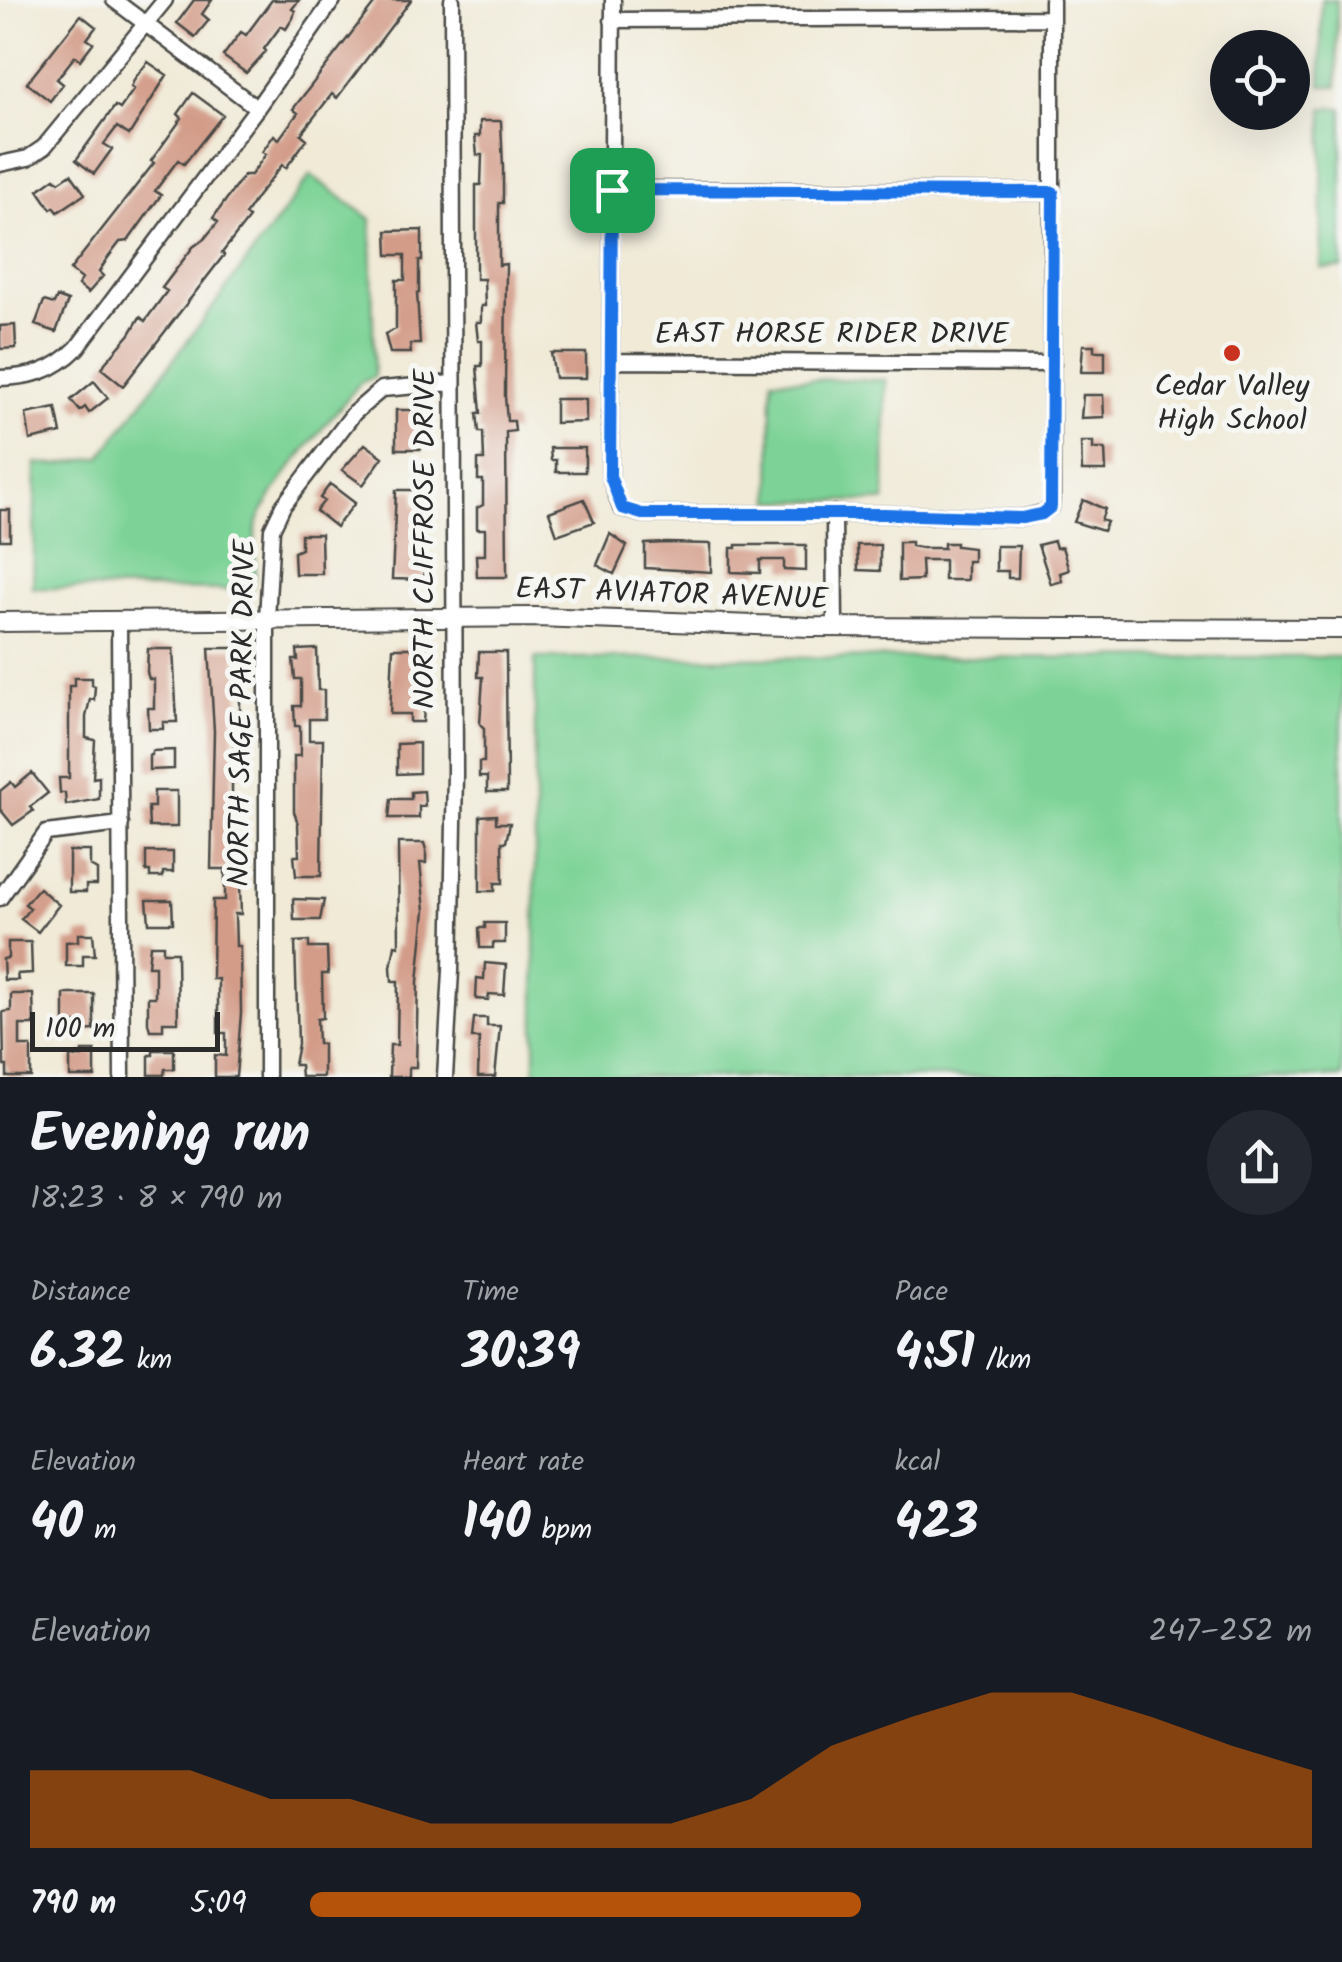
<!DOCTYPE html>
<meta charset="utf-8">
<style>
:root{--surface:#171b24;--page:#242831;--text:#f1f3f6;--muted:#9ea1a6;--accent:#b45309}
body{margin:0;font-family:Kalam,sans-serif;background:var(--page);color:var(--text);height:100vh;display:flex;flex-direction:column;font-size:38px;white-space:nowrap}
*{box-sizing:border-box;margin:0}
p{font-size:32px;color:var(--muted)}
.icon{flex:none;width:55px;height:55px;fill:none;stroke:currentColor;stroke-width:2;stroke-linecap:round;stroke-linejoin:round}
.map{position:relative;height:1077px;overflow:hidden}
.panel{display:flex;flex-direction:column;background:var(--surface);flex:1}
.panel>*{flex:none}
.tools{position:absolute;left:1210px;top:30px;display:grid;gap:20px}
.tools a{display:grid;place-items:center;width:100px;height:100px;border-radius:50%;background:var(--surface);box-shadow:0 10px 40px #0002;font-size:50px}
.scale{position:absolute;left:30px;bottom:25px;width:190px;box-sizing:border-box;padding-left:10px;border:5px solid #2b2b2b;border-top:0;font-size:28px;line-height:35px;white-space:nowrap;color:#2b2b2b;-webkit-text-stroke:8px #f6f6f2;paint-order:stroke}
.pin{position:absolute;display:grid;place-items:center;width:85px;height:85px;color:#fff;margin:-42px;border-radius:20px;box-shadow:0 5px 15px #0006}
.round{display:grid;place-items:center;flex:none;width:105px;height:105px;border-radius:52px;background:var(--page)}
.summary{display:flex;align-items:center;justify-content:space-between;height:170px;padding:0 30px}
h1{font-size:55px;font-weight:800;line-height:75px}
.metrics{display:grid;grid-template-columns:repeat(3,1fr);gap:15px;height:170px;padding:10px 30px}
.metrics div{display:grid;align-content:center}
.metrics b{font-size:50px;font-weight:800}
.metrics small{font-size:28px;font-weight:400}
.metrics p{font-size:28px}
.chart{height:280px;padding:20px 30px}
.chart p{display:flex;justify-content:space-between}
.chart svg{width:100%;height:180px;margin-top:10px;fill:var(--accent);opacity:.7}
ul{padding:0 30px;list-style:none;font-size:32px}
li{display:grid;grid-template-columns:160px 120px 1fr;align-items:center;height:75px}
li i{height:25px;border-radius:12px;background:var(--accent)}
.map>svg:first-child{display:block}
.green{fill:#7dd397;stroke:#547f61;stroke-width:2.5}
.building{fill:#d39c89}
.lines{fill:none;stroke-linecap:round;stroke-linejoin:round}
.minor-casing{stroke:#494845;stroke-width:19}
.tertiary-casing{stroke:#494845;stroke-width:22}
.minor{stroke:#fff;stroke-width:14}
.tertiary{stroke:#fff;stroke-width:18}
.route-casing{stroke:#fff;stroke-width:20}
.route{stroke:#1a73e8;stroke-width:12}
.poi-dot{fill:#c8321e;stroke:#f6f6f2;stroke-width:4}
.labels{text-anchor:middle;dominant-baseline:central;stroke-width:10;stroke-linejoin:round;paint-order:stroke}
.street-label{font-size:30px;fill:#2b2b2b;stroke:#f6f6f2}
.poi-label{font-size:30px;fill:#2b2b2b;stroke:#f6f6f2}
</style>
<div class="map">
<svg width="1342" height="1077" viewBox="0 0 1342 1077">
<rect width="100%" height="100%" fill="#f6f6f2"/>
<filter id="ink" filterUnits="userSpaceOnUse"><feTurbulence type="fractalNoise" baseFrequency=".01" numOctaves="2"/><feDisplacementMap in="SourceGraphic" scale="20" xChannelSelector="R" yChannelSelector="G"/><feConvolveMatrix kernelMatrix="1 2 1 2 8 2 1 2 1" color-interpolation-filters="sRGB"/></filter>
<filter id="wash" filterUnits="userSpaceOnUse"><feTurbulence type="fractalNoise" baseFrequency=".0048" numOctaves="4" result="noise"/><feDisplacementMap in="SourceGraphic" scale="40" xChannelSelector="R" yChannelSelector="G"/><feGaussianBlur stdDeviation="2.25" result="paint"/><feColorMatrix in="noise" values="0 0 0 0 0 0 0 0 0 0 0 0 0 0 0 0 0 1.4 0 .05"/><feComposite in="paint" operator="in"/></filter>
<g filter="url(#wash)">
<rect width="100%" height="100%" fill="#f0ead7"/>
<path class="green" d="M 1321,0 L 1337,0 L 1337,86 L 1321,86 Z
M 1323,108 L 1342,108 L 1342,268 L 1321,268 Z
M 311,175 L 371,219 L 374,377 L 360,383 C 334,416 264,492 256,529 C 251,551 261,569 251,590 L 33,588 L 36,463 L 57,465 L 101,457 Z
M 772,379 L 886,380 L 885,501 L 771,501 Z
M 1342,657 L 1342,1077 L 535,1077 L 535,658 Z"/>
<g id="blocks">
<path class="building" d="M 194,0 L 212,0 L 202,14 L 209,20 L 195,37 L 177,23 Z
M 272,0 L 299,0 L 292,9 L 295,11 L 293,18 L 286,29 L 281,26 L 264,49 L 266,51 L 246,73 L 223,56 L 241,32 L 246,35 Z
M 377,0 L 411,0 L 337,98 L 332,94 L 301,134 L 307,139 L 286,168 L 282,165 L 256,198 L 245,215 L 249,218 L 222,253 L 224,255 L 123,386 L 102,369 L 105,363 L 130,334 L 140,317 L 145,321 L 167,291 L 162,288 L 193,247 L 204,239 L 218,222 L 213,218 L 244,175 L 251,175 L 266,154 L 262,152 L 274,135 L 279,139 L 298,113 L 293,109 Z
M 81,15 L 96,27 L 87,39 L 93,43 L 80,60 L 75,56 L 57,79 L 63,84 L 50,101 L 27,83 Z
M 148,62 L 167,75 L 129,135 L 117,127 L 104,144 L 112,149 L 94,174 L 76,160 L 115,106 L 120,109 L 134,89 L 131,87 L 135,78 Z
M 193,93 L 223,115 L 184,164 L 178,160 L 155,191 L 161,195 L 128,241 L 120,242 L 107,259 L 99,272 L 103,276 L 88,293 L 78,285 L 82,279 L 70,270 L 154,163 L 151,161 L 182,118 L 178,114 Z
M 480,121 L 501,121 L 503,168 L 503,203 L 499,203 L 499,265 L 506,264 L 505,396 L 507,421 L 514,421 L 515,431 L 506,432 L 507,577 L 477,577 L 476,555 L 485,555 L 485,529 L 477,529 L 477,508 L 483,505 L 483,480 L 478,480 L 478,460 L 484,460 L 483,432 L 479,432 L 477,413 L 481,413 L 477,366 L 482,366 L 482,341 L 478,341 L 476,322 L 481,322 L 481,306 L 485,306 L 484,279 L 476,279 L 476,185 L 481,185 L 482,155 L 477,155 L 475,136 L 480,136 Z
M 71,174 L 85,194 L 58,212 L 54,207 L 51,209 L 38,190 L 55,178 L 59,182 Z
M 422,230 L 422,261 L 419,261 L 419,293 L 417,293 L 420,344 L 410,344 L 411,353 L 390,353 L 385,334 L 396,329 L 396,280 L 405,280 L 405,255 L 388,255 L 387,231 Z
M 57,297 L 68,301 L 56,332 L 35,325 L 44,301 L 54,304 Z
M 15,325 L 16,348 L 0,349 L 0,326 Z
M 1083,345 L 1094,345 L 1094,351 L 1105,351 L 1105,372 L 1081,372 Z
M 551,353 L 586,353 L 586,378 L 555,378 Z
M 94,381 L 108,398 L 89,413 L 85,407 L 80,411 L 71,400 Z
M 1083,395 L 1103,395 L 1104,417 L 1081,418 Z
M 555,399 L 586,399 L 586,422 L 555,423 Z
M 56,408 L 61,433 L 30,440 L 26,414 Z
M 396,410 L 415,410 L 415,424 L 423,427 L 421,449 L 396,449 Z
M 1081,442 L 1093,442 L 1093,449 L 1105,449 L 1106,471 L 1082,471 Z
M 365,444 L 383,457 L 363,485 L 342,470 Z
M 550,448 L 585,448 L 585,472 L 556,472 L 556,460 L 551,460 Z
M 330,484 L 355,503 L 336,527 L 316,511 L 324,501 L 320,498 Z
M 396,490 L 415,490 L 415,505 L 422,508 L 422,530 L 415,530 L 415,559 L 424,559 L 424,580 L 392,579 Z
M 584,499 L 594,522 L 557,535 L 549,512 Z
M 1083,500 L 1105,509 L 1101,520 L 1107,522 L 1103,531 L 1074,522 Z
M 0,510 L 10,510 L 10,540 L 0,540 Z
M 301,534 L 321,534 L 322,574 L 295,574 L 294,552 L 301,549 Z
M 610,534 L 627,546 L 614,574 L 597,565 Z
M 1054,541 L 1056,548 L 1062,547 L 1069,570 L 1060,573 L 1062,581 L 1051,584 L 1038,545 Z
M 899,542 L 911,542 L 911,546 L 922,548 L 944,548 L 944,543 L 956,543 L 956,546 L 973,548 L 973,561 L 967,561 L 967,580 L 944,580 L 944,560 L 921,560 L 922,580 L 899,581 Z
M 667,543 L 711,544 L 711,572 L 645,568 L 645,544 Z
M 736,545 L 806,545 L 806,571 L 784,570 L 784,560 L 760,560 L 760,573 L 731,572 L 731,548 L 736,548 Z
M 857,545 L 880,545 L 880,571 L 858,570 Z
M 996,546 L 1019,546 L 1018,578 L 1008,578 L 1008,571 L 996,571 Z
M 209,648 L 236,648 L 236,664 L 240,664 L 240,714 L 233,716 L 234,752 L 240,756 L 240,769 L 238,775 L 232,775 L 232,806 L 238,806 L 237,825 L 232,825 L 232,845 L 236,845 L 236,854 L 239,854 L 241,914 L 235,914 L 236,946 L 240,946 L 241,1013 L 236,1077 L 215,1077 L 215,1055 L 226,1056 L 226,1033 L 218,1033 L 218,979 L 212,979 L 213,900 L 225,900 L 225,869 L 211,869 L 214,731 Z
M 393,648 L 424,648 L 425,668 L 419,668 L 418,696 L 425,696 L 423,722 L 410,722 L 410,714 L 390,714 Z
M 148,649 L 173,649 L 177,722 L 163,722 L 163,729 L 149,729 L 148,708 L 154,708 L 154,679 L 149,679 L 147,672 Z
M 317,649 L 318,690 L 324,690 L 324,719 L 309,719 L 309,740 L 323,740 L 321,876 L 296,876 L 294,856 L 299,856 L 298,823 L 294,812 L 294,756 L 300,756 L 300,726 L 295,726 L 294,706 L 301,706 L 301,679 L 295,679 L 293,660 L 298,660 L 297,650 Z
M 479,652 L 506,652 L 507,792 L 487,792 L 487,777 L 479,777 L 479,762 L 484,762 L 484,728 L 480,724 L 483,677 L 478,677 Z
M 74,678 L 92,678 L 92,685 L 95,686 L 94,700 L 90,699 L 86,717 L 86,738 L 95,740 L 93,778 L 99,777 L 99,799 L 66,805 L 65,793 L 60,793 L 59,778 L 69,778 L 69,686 L 74,686 Z
M 419,743 L 419,773 L 397,774 L 397,744 Z
M 174,750 L 174,769 L 149,770 L 149,755 L 152,755 L 152,751 Z
M 32,773 L 48,793 L 30,807 L 33,811 L 13,825 L 0,809 L 0,791 L 11,782 L 15,787 Z
M 154,791 L 177,791 L 177,827 L 149,827 L 148,807 L 154,807 Z
M 424,791 L 425,806 L 419,806 L 419,818 L 389,818 L 391,799 L 411,799 L 411,792 Z
M 496,815 L 496,823 L 510,823 L 506,842 L 502,842 L 503,883 L 495,883 L 495,891 L 480,891 L 480,816 Z
M 398,843 L 424,843 L 426,850 L 426,863 L 420,863 L 425,910 L 418,982 L 416,1067 L 409,1067 L 409,1077 L 389,1077 L 390,1045 L 397,1045 L 398,981 L 392,981 L 391,967 L 395,945 L 399,946 Z
M 69,851 L 90,851 L 90,866 L 97,870 L 97,885 L 86,885 L 86,892 L 69,892 Z
M 146,852 L 173,852 L 173,872 L 163,872 L 163,877 L 150,877 L 150,871 L 146,871 Z
M 39,888 L 59,905 L 38,932 L 21,919 L 30,908 L 25,904 Z
M 293,899 L 324,900 L 320,920 L 294,920 Z
M 147,900 L 172,900 L 173,923 L 149,923 Z
M 485,923 L 505,923 L 505,943 L 493,943 L 493,948 L 480,948 L 479,928 L 485,928 Z
M 78,934 L 93,934 L 95,955 L 83,955 L 83,966 L 66,966 L 66,942 L 78,941 Z
M 309,941 L 309,948 L 327,948 L 328,974 L 322,974 L 323,1018 L 317,1019 L 318,1044 L 323,1044 L 323,1077 L 301,1077 L 300,1065 L 294,1065 L 298,1044 L 295,942 Z
M 8,942 L 31,942 L 32,973 L 17,974 L 18,980 L 4,980 L 3,959 L 8,958 Z
M 150,945 L 163,945 L 163,952 L 177,952 L 178,1022 L 163,1022 L 163,1030 L 150,1030 L 148,1023 L 148,997 L 155,997 L 155,966 L 148,966 Z
M 485,963 L 506,965 L 504,995 L 489,994 L 488,1000 L 476,999 L 477,978 L 484,979 Z
M 11,994 L 33,994 L 34,1025 L 20,1025 L 20,1046 L 31,1046 L 31,1077 L 7,1077 L 7,1066 L 4,1066 L 3,1012 L 11,1011 Z
M 64,994 L 94,994 L 94,1030 L 79,1031 L 79,1023 L 64,1024 Z
M 474,1018 L 487,1018 L 487,1026 L 500,1026 L 495,1077 L 478,1077 L 479,1038 L 472,1038 Z
M 153,1050 L 174,1050 L 174,1069 L 165,1069 L 164,1075 L 149,1075 L 149,1055 L 153,1055 Z
M 82,1051 L 95,1051 L 95,1077 L 70,1077 L 70,1057 L 82,1057 Z"/>
</g>
</g>
<g filter="url(#ink)">
<use href="#blocks" fill-opacity="0" stroke="#494845" stroke-width="2.5"/>
<g class="lines">
<defs>
<path id="minor" d="M 114,0 L 257,108
M 613,0 L 610,476 L 621,508 L 641,514 L 885,514 L 1022,518 L 1043,513 L 1051,507 L 1052,495 L 1052,0
M 612,20 L 1052,18
M 0,164 L 28,158 L 44,147 L 165,0
M 612,189 L 1053,192
M 612,361 L 1053,364
M 0,378 C 32,377 54,371 77,348 L 257,108 L 333,0
M 834,513 L 835,627
M 119,621 L 122,1077
M 0,898 L 46,833 L 121,824
M 267,1077 L 267,619 L 272,529 L 283,506 L 354,413 L 382,389 L 452,383
M 445,1077 L 451,971 L 455,774 L 452,0"/>
<path id="tertiary" d="M 0,622 L 536,617 L 810,627 L 1342,629"/>
</defs>
<use href="#minor" class="minor-casing"/>
<use href="#tertiary" class="tertiary-casing"/>
<use href="#minor" class="minor"/>
<use href="#tertiary" class="tertiary"/>
</g>
</g>
<g class="lines" filter="url(#ink)">
<defs>
<path id="route" d="M 612,190 L 1053,192 L 1051,507 L 1042,514 L 1022,518 L 884,514 L 642,514 L 622,508 L 610,476 Z"/>
</defs>
<use href="#route" class="route-casing"/>
<use href="#route" class="route"/>
</g>
<circle class="poi-dot" cx="1232" cy="353" r="10"/>
<g class="labels">
<g class="street-label">
<text x="832" y="335">EAST HORSE RIDER DRIVE</text>
<text transform="translate(426 539) rotate(-90)">NORTH CLIFFROSE DRIVE</text>
<text transform="translate(672 595) rotate(2)">EAST AVIATOR AVENUE</text>
<text transform="translate(243 713) rotate(-89)">NORTH SAGE PARK DRIVE</text>
</g>
<g class="poi-label">
<text x="1232" y="387">Cedar Valley<tspan x="1232" dy="34">High School</tspan></text>
</g>
</g>
</svg>
<div class="tools">
<a><svg class="icon" aria-label="locate" viewBox="0 0 24 24"><circle cx="12" cy="12" r="6"/><path d="M12 2v4M12 18v4M2 12h4M18 12h4"/></svg></a>
</div>
<div class="scale">100 m</div>
<div class="pin" style="left:612px;top:190px;background:#1e9e55"><svg class="icon" aria-label="arrive" viewBox="0 0 24 24"><path d="M6 21V4h12l-3 4 3 4H6"/></svg></div>
</div>
<section class="panel">
<div class="summary"><div><h1>Evening run</h1><p>18:23 · 8 × 790 m</p></div><a class="round"><svg class="icon" aria-label="share" viewBox="0 0 24 24"><path d="M12 15V3M7 8l5-5 5 5M5 13v7h14v-7"/></svg></a></div>
<div class="metrics">
<div><p>Distance</p><b>6.32<small> km</small></b></div>
<div><p>Time</p><b>30:39</b></div>
<div><p>Pace</p><b>4:51<small> /km</small></b></div>
</div>
<div class="metrics">
<div><p>Elevation</p><b>40<small> m</small></b></div>
<div><p>Heart rate</p><b>140<small> bpm</small></b></div>
<div><p>kcal</p><b>423</b></div>
</div>
<div class="chart"><p><span>Elevation</span>247–252 m</p>
<svg viewBox="0 0 160 44" preserveAspectRatio="none"><path d="M0 44V25L10 25L20 25L30 32L40 32L50 38L60 38L70 38L80 38L90 32L100 19L110 12L120 6L130 6L140 12L150 19L160 25V44z"/></svg>
</div>
<ul>
<li><b>790 m</b>5:09<i style="width:55%"></i></li>
</ul>
</section>
